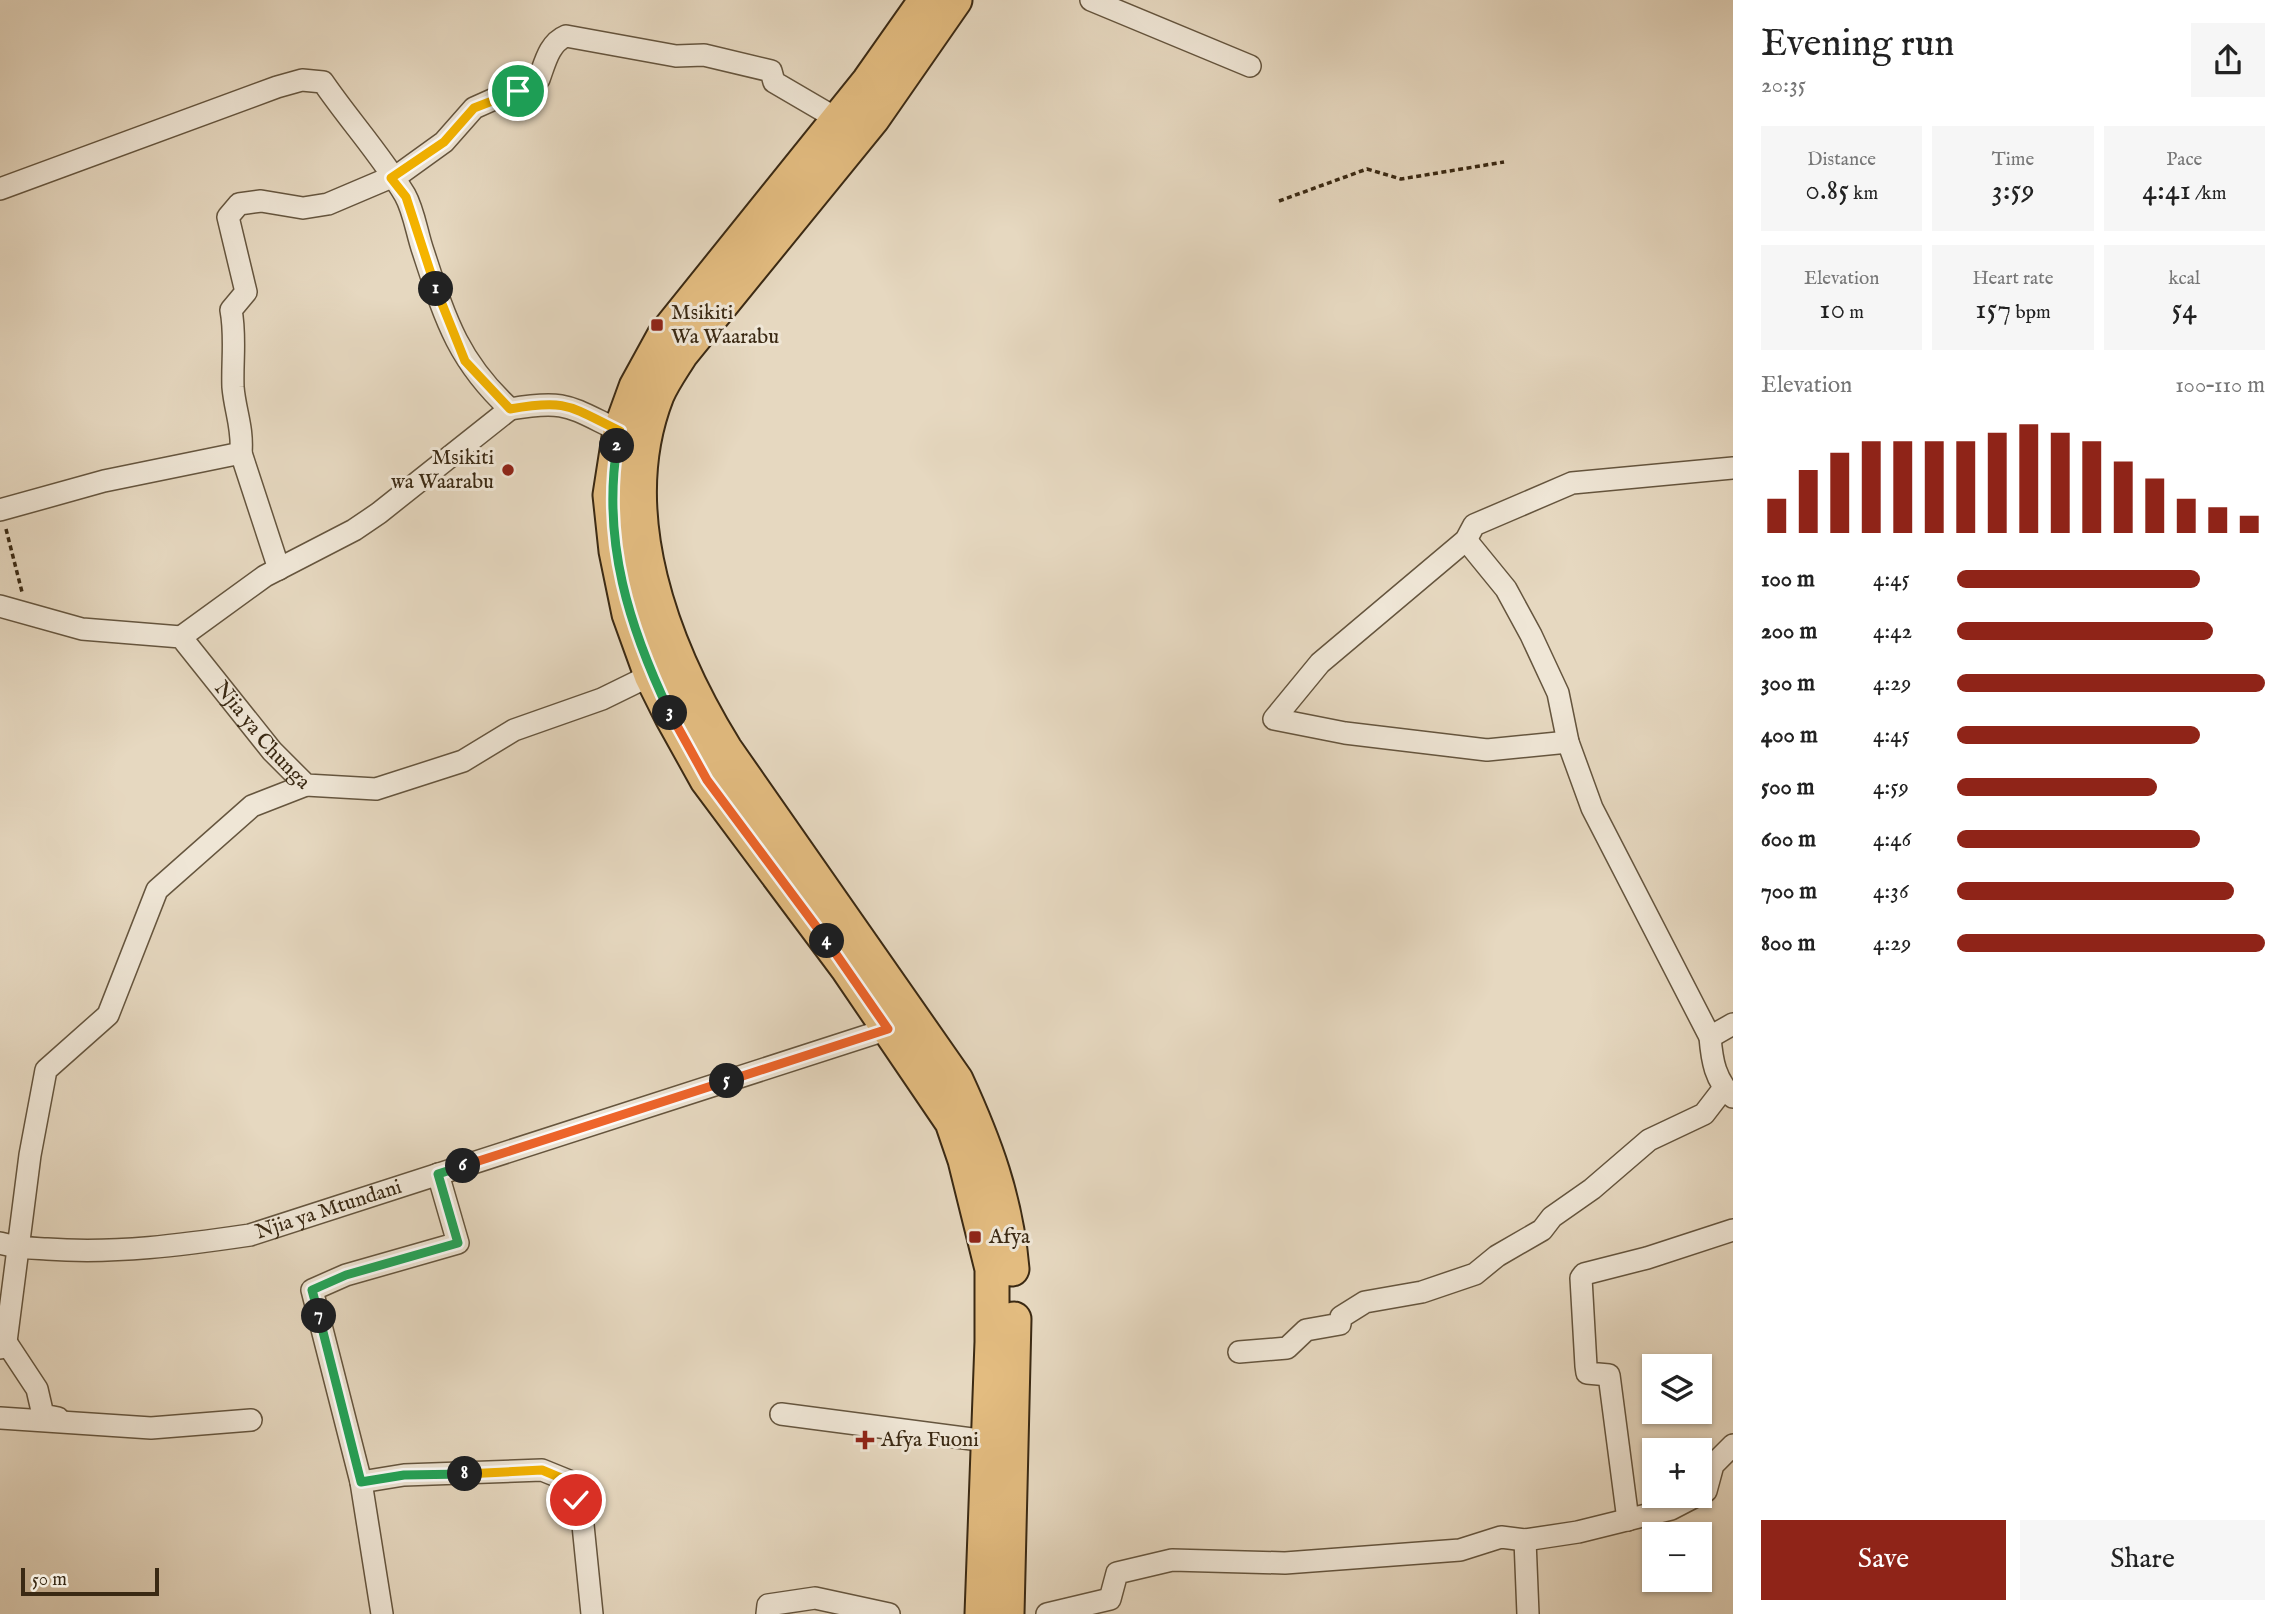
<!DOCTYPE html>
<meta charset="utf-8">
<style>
:root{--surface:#fff;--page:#f6f6f6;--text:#222;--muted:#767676;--accent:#8f2418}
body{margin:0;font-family:"IM FELL English",serif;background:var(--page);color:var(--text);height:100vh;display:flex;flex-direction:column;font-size:26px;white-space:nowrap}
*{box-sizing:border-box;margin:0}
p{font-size:23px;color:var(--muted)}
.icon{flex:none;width:38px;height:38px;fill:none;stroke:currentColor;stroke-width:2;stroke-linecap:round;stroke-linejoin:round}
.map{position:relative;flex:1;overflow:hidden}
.sheet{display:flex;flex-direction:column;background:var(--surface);width:560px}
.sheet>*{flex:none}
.buttons{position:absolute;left:1642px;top:1354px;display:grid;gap:14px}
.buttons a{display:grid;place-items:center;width:70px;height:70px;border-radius:0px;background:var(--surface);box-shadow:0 2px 5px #0004;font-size:35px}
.scale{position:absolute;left:21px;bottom:18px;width:138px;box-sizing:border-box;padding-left:7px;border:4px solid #3a2913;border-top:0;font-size:19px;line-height:24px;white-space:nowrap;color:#3a2913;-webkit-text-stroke:5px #efe6d6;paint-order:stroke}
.pin{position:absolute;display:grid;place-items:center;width:60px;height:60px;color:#fff;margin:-30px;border:4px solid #fff;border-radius:50%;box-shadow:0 2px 7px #0007}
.km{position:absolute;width:35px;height:35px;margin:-18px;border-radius:50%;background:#222;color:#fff;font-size:19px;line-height:35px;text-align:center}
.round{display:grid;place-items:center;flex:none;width:74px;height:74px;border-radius:0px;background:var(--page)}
.overview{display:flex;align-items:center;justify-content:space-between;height:119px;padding:0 28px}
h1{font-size:38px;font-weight:600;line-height:52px}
.stats{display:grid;grid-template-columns:repeat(3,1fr);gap:10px;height:119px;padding:7px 28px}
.stats div{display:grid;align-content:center;border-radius:0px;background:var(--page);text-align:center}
.stats b{font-size:30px;font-weight:600}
.stats small{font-size:19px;font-weight:400}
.stats p{font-size:19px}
.chart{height:196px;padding:14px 28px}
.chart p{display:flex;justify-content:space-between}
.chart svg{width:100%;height:126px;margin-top:7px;stroke:var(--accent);stroke-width:6}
.button{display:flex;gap:14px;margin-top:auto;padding:14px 28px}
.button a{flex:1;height:80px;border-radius:0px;background:var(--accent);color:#fff;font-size:28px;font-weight:600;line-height:80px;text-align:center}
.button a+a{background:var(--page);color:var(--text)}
ul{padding:0 28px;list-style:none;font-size:23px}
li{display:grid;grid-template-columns:112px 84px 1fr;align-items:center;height:52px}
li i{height:18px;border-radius:9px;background:var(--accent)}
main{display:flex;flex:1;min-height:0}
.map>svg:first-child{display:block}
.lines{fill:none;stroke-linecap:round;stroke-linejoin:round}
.minor-casing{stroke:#65553e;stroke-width:24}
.primary-casing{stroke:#3a2913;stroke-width:37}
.path{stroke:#3a2913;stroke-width:3.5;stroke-dasharray:5 3.5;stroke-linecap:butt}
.minor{stroke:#efe6d6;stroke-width:21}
.primary{stroke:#e3bc80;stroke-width:33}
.split-1-casing{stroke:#fff;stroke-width:14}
.split-2-casing{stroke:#fff;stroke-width:14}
.split-3-casing{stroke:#fff;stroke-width:14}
.split-4-casing{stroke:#fff;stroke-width:14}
.split-5-casing{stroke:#fff;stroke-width:14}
.split-6-casing{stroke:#fff;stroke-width:14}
.split-7-casing{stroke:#fff;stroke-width:14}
.split-8-casing{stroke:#fff;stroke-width:14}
.split-9-casing{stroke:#fff;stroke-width:14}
.split-1{stroke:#f5b400;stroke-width:9}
.split-2{stroke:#f5b400;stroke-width:9}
.split-3{stroke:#22a559;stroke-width:9}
.split-4{stroke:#f0652b;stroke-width:9}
.split-5{stroke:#f0652b;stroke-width:9}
.split-6{stroke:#f0652b;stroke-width:9}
.split-7{stroke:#22a559;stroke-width:9}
.split-8{stroke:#22a559;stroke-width:9}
.split-9{stroke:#f5b400;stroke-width:9}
.poi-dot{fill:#8f2418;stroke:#efe6d6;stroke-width:2.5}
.labels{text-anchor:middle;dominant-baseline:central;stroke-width:6;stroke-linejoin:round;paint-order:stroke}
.poi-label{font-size:21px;fill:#3a2913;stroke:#efe6d6;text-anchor:start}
.street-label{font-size:21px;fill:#3a2913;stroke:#efe6d6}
</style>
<main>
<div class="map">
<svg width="1733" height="1614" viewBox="0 0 1733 1614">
<rect width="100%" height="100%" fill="#e6d8c0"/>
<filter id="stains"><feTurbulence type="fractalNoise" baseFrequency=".00286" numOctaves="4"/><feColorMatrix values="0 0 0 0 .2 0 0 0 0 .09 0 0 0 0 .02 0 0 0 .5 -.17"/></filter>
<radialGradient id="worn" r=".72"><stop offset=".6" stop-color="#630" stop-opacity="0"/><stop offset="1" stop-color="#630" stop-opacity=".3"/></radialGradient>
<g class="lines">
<defs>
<g id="minor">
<path d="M 1091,0 L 1250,66"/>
<path d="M 0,189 L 277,87 L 302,80 L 323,82 C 349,120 381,155 405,195 C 414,211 417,234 423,251 C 445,318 457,360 510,409 C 567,399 569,407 620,431"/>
<path d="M 241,453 C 243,427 235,411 233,387 C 232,361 236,336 231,310 L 246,292 L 228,217 L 239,204 L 261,201 L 303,208 L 328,204 L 401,173 L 444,142 L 474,108 L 539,79 C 545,63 549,43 566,36 L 676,56 L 704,55 L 771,71 L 774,82 L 839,120"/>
<path d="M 0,510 L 104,481 L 241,453 L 279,569"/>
<path d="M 1466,540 L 1506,589 L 1531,635 L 1558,693 L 1568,742 L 1592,808 L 1710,1037 C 1712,1061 1715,1080 1733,1097"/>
<path id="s1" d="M 0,606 L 82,629 L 181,637 L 272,751 L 306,785 L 376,789 L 463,761 L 514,730 L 602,699 L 651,675"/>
<path d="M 181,637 L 265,576 L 354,530 L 379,513 L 510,409"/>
<path d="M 1568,742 L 1487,750 L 1345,733 L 1274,719 L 1320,663 L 1466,540 L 1474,525 L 1572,483 L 1733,468"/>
<path d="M 1710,1037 L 1733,1024"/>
<path id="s2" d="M 0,1243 C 17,1248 30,1248 47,1249 C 116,1254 182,1245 250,1235 L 888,1029"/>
<path d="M 6,1342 L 37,1389 L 43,1415 L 58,1418"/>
<path d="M 0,1348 L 6,1342 L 30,1155 L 46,1070 L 108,1015 L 157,890 L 252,806 L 306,785"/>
<path d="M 1239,1352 L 1287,1348 L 1306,1330 L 1340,1324 L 1341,1317 L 1365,1302 L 1422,1292 L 1475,1274 L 1497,1256 L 1542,1230 L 1552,1217 L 1592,1189 L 1649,1140 L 1704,1114 L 1724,1088"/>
<path d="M 781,1414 L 987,1441"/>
<path d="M 0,1418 L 151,1428 L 251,1420"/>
<path d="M 361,1482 L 404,1475 L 542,1470 L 574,1483 L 583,1525 L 592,1614"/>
<path d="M 1699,1495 L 1706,1491 L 1713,1465 L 1733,1445"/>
<path d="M 1628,1520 L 1609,1375 L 1587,1373 L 1586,1366 L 1581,1278 L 1584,1274 L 1647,1258 L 1733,1230"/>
<path d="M 1525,1540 L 1528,1614"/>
<path d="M 382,1614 L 361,1482 L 312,1290 L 346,1275 L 458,1243 L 438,1174"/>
<path d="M 767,1614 L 768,1605 L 815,1598 L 889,1614"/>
<path d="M 1047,1614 L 1110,1599 L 1117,1573 L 1172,1560 L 1285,1563 L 1460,1550 L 1501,1537 L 1525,1540 L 1578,1532 L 1671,1509 L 1696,1496"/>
</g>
<path id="primary" d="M 926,0 L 869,81 L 664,336 L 636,387 L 620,431 L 610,495 L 616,551 L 629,614 L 651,675 L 672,717 L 707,780 L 848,969 L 952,1122 L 965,1160 L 992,1269 L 992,1342 L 982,1614
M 955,0 L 873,118 L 681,354 C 673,367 663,381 657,395 C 611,513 663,648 725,749 L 956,1080 C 985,1143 1006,1199 1012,1269
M 1007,1614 L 1014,1319"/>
</defs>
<use href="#minor" class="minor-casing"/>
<use href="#primary" class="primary-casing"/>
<path class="path" d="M 1279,201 L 1367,169 L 1401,179 L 1504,162
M 6,529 L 22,592"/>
<use href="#minor" class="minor"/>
<use href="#primary" class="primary"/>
</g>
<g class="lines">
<defs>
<path id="split-1" d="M 436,289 L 406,197 L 391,178 L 444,142 L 474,108 L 518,91"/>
<path id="split-2" d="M 436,289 L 465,361 L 510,409 C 567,399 569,406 620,431 L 617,446"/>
<path id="split-3" d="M 617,446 C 602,542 629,627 670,713"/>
<path id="split-4" d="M 670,713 L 707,780 L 827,941"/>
<path id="split-5" d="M 727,1081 L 888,1029 L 827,941"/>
<path id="split-6" d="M 463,1166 L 727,1081"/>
<path id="split-7" d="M 319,1316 L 312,1290 L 346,1275 L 458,1243 L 438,1174 L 463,1166"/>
<path id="split-8" d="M 319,1316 L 361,1482 L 404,1475 L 465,1474"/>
<path id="split-9" d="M 465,1474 L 542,1470 L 573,1483 L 576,1500"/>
</defs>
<use href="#split-1" class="split-1-casing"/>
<use href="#split-2" class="split-2-casing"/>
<use href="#split-3" class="split-3-casing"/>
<use href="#split-4" class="split-4-casing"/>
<use href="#split-5" class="split-5-casing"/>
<use href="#split-6" class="split-6-casing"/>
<use href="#split-7" class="split-7-casing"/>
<use href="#split-8" class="split-8-casing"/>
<use href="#split-9" class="split-9-casing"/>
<use href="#split-1" class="split-1"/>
<use href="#split-2" class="split-2"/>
<use href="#split-3" class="split-3"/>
<use href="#split-4" class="split-4"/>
<use href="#split-5" class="split-5"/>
<use href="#split-6" class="split-6"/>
<use href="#split-7" class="split-7"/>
<use href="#split-8" class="split-8"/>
<use href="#split-9" class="split-9"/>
</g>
<g class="poi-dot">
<rect x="650" y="318" width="14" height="14" rx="3.5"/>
<circle cx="508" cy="470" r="7"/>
<rect x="968" y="1230" width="14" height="14" rx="3.5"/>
<path d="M861.5 1429.5h7v7h7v7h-7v7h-7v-7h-7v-7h7z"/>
</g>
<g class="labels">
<g class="poi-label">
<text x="671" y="313">Msikiti<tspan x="671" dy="24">Wa Waarabu</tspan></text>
<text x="494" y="458" text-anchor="end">Msikiti<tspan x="494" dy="24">wa Waarabu</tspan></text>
<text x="989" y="1237">Afya</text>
<text x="881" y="1440">Afya Fuoni</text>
</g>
<g class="street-label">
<text stroke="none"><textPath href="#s1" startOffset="312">Njia ya Chunga</textPath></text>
<text stroke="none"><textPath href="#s2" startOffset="334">Njia ya Mtundani</textPath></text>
</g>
</g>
<rect width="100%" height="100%" filter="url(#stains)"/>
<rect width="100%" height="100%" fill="url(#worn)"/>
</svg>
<div class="buttons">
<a><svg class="icon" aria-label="layers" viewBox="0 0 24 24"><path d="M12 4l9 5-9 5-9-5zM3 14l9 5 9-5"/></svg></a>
<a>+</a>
<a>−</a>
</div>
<div class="scale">50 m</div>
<div class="pin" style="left:518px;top:91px;background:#1e9e55"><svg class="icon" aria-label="arrive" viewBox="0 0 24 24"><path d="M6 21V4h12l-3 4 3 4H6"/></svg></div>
<div class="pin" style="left:576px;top:1500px;background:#d93025"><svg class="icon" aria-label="check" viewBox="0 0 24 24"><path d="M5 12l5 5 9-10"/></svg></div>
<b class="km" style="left:436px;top:289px">1</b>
<b class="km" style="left:617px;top:446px">2</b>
<b class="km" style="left:670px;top:713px">3</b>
<b class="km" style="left:827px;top:941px">4</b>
<b class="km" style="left:727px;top:1081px">5</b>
<b class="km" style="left:463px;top:1166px">6</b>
<b class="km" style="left:319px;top:1316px">7</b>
<b class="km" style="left:465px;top:1474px">8</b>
</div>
<section class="sheet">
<div class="overview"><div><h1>Evening run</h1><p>20:35</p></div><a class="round"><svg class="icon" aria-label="share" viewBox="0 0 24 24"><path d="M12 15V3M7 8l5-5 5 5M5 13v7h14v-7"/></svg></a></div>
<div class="stats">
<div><p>Distance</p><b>0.85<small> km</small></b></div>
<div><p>Time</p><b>3:59</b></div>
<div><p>Pace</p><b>4:41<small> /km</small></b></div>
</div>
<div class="stats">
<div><p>Elevation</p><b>10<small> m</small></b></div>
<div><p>Heart rate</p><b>157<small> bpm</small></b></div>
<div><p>kcal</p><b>54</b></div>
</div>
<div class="chart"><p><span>Elevation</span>100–110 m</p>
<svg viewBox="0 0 160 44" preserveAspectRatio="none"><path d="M5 44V32M15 44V22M25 44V16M35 44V12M45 44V12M55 44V12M65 44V12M75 44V9M85 44V6M95 44V9M105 44V12M115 44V19M125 44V25M135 44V32M145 44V35M155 44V38"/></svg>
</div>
<ul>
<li><b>100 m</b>4:45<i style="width:79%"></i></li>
<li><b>200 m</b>4:42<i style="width:83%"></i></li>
<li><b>300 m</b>4:29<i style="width:100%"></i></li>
<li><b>400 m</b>4:45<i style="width:79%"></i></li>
<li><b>500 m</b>4:59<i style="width:65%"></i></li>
<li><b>600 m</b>4:46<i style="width:79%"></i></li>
<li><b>700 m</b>4:36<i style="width:90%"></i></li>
<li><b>800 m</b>4:29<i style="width:100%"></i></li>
</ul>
<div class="button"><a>Save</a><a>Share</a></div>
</section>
</main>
